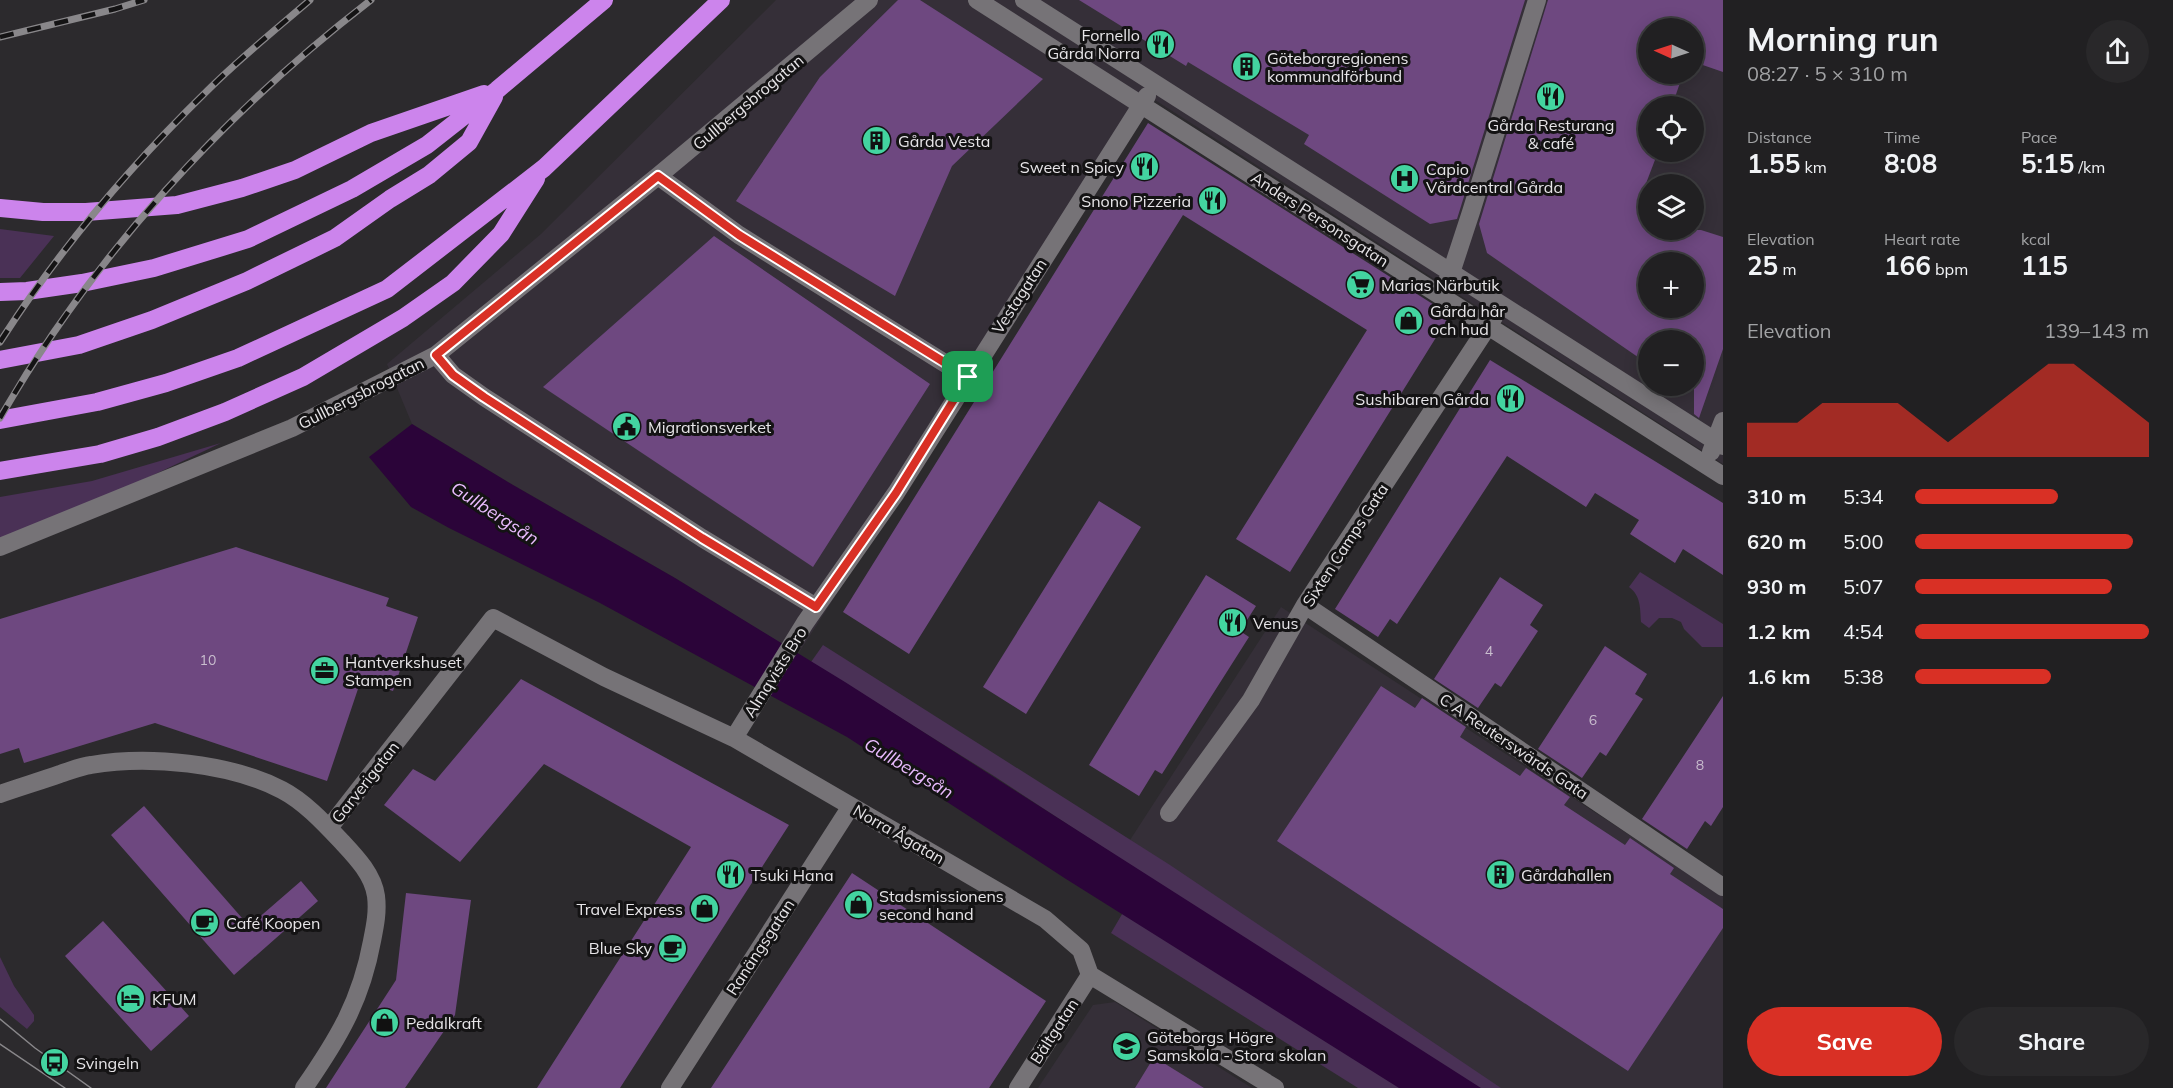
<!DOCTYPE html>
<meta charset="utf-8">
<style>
:root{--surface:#212022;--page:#29282a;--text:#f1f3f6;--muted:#a2a3a5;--line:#3e3e40;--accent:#d93025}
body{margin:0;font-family:Mulish,sans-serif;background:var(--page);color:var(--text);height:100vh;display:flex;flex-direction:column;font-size:22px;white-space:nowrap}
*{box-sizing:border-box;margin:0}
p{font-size:20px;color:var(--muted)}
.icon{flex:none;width:33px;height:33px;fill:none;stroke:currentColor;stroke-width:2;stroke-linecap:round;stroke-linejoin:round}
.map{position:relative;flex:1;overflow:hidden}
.details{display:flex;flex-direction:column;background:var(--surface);width:450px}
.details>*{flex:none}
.needle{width:39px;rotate:273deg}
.controls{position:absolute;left:1638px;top:18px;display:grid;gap:12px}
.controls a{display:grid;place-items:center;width:66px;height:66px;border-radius:50%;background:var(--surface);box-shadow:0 3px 15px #0003,0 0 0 2px var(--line);font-size:30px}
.pin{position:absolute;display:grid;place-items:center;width:51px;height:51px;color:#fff;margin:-26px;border-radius:12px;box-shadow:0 3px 9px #0006}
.round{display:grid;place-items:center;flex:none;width:63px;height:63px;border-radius:32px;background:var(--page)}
.summary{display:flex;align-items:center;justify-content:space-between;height:102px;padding:0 24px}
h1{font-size:33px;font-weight:700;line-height:45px}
.stats{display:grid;grid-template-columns:repeat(3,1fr);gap:9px;height:102px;padding:6px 24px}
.stats div{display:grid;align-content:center}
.stats b{font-size:26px;font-weight:700}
.stats small{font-size:16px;font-weight:400}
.stats p{font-size:16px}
.chart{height:168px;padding:12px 24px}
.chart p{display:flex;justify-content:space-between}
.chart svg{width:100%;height:108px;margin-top:6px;fill:var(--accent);opacity:.7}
.button{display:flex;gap:12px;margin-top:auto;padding:12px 24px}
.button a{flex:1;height:69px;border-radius:36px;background:var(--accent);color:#fff;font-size:24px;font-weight:700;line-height:69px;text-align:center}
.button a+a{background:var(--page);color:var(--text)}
ul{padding:0 24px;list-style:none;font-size:20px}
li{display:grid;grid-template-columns:96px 72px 1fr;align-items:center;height:45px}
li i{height:15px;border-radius:8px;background:var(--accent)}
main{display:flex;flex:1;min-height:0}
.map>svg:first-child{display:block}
.built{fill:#352f38;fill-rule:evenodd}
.green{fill:#4a3156}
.water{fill:#2b0439}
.building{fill:#6e4880;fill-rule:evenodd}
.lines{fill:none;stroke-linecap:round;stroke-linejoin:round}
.street{stroke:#767377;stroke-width:18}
.highway{stroke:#cc84ec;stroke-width:18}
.tram{stroke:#89878a;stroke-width:1.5}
.rail-casing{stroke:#89878a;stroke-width:7}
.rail{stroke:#141314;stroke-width:4.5;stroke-dasharray:14;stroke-linecap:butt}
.route-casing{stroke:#fff;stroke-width:12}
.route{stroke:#d93025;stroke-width:8}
.labels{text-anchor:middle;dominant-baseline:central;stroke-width:6;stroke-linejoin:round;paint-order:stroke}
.number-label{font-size:14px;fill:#c9bece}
.poi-label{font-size:16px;fill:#e7e5e8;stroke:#141314;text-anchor:start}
.street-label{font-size:16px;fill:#e7e5e8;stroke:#141314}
.water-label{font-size:18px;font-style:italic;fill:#e9bbfe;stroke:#141314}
</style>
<main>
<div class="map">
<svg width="1723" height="1088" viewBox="0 0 1723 1088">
<rect width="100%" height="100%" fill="#2c2a2d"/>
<path class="built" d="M 776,0 L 1723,0 L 1723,464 L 1155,100 L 798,654 L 675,578 L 513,485 L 412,424 L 387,364 L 541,234 ZM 1648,28 L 1694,28 L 1694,74 L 1648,74 ZM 1648,106 L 1694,106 L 1694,152 L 1648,152 ZM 1648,184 L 1694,184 L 1694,230 L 1648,230 ZM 1648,262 L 1694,262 L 1694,308 L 1648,308 ZM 1648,340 L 1694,340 L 1694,386 L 1648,386 Z
M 1281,607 L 1723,896 L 1723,1088 L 1481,1088 L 1119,857 Z
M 1115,1002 L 1252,1088 L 1038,1088 L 1093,1005 Z"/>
<path class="green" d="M 0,229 L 54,236 L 20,278 L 0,278 Z
M 221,443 L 88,506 L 0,538 L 0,497 L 92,481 Z
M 1640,572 L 1723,624 L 1723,647 L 1702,647 L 1684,629 L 1681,622 L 1672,618 L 1659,618 L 1649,628 L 1641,622 C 1640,608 1641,596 1629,587 Z
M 823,645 L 1170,865 L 1501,1088 L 1358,1088 L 1111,933 L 1145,875 L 994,776 L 811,662 Z
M 0,957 L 14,986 L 34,1015 L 34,1021 L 27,1029 L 0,1007 Z"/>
<path class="water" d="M 412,424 L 513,485 L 675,578 L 845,682 L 1481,1088 L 1399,1088 L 1066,879 L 847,737 L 600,603 L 449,528 L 411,507 L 369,457 Z"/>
<path class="building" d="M 898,0 L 920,0 L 1043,79 L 952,166 L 895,296 L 736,201 L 820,77 Z
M 1079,0 L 1525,0 L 1457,219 L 1430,224 L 1304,144 L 1309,135 L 1188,62 L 1186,66 Z
M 1548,0 L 1723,0 L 1723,72 L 1694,62 L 1694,28 L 1648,28 L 1648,74 L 1683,74 L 1672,106 L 1648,106 L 1648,152 L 1658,152 L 1637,207 L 1648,211 L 1648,230 L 1701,230 L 1723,237 L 1723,349 L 1699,418 L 1694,414 L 1694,340 L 1648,340 L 1648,364 L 1487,253 L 1479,224 ZM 1648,262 L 1694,262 L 1694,308 L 1648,308 Z
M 1148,123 L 1450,315 L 1290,572 L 1236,539 L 1367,330 L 1183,215 L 909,654 L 843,612 Z
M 714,236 L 930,384 L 813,567 L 543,387 Z
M 1490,360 L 1723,503 L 1723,575 L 1683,549 L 1675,563 L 1630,534 L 1639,520 L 1595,493 L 1586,507 L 1507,456 L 1397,624 L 1390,619 L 1378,637 L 1335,609 Z
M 1099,501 L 1141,527 L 1026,714 L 983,687 Z
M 236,547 L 389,598 L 386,606 L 418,617 L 393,691 L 361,680 L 327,781 L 155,723 L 24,763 L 19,748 L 0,754 L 0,619 Z
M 1206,575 L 1256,606 L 1240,631 L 1249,637 L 1162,774 L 1155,770 L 1139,796 L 1089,765 Z
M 1500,577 L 1543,605 L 1530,625 L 1538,631 L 1501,687 L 1495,683 L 1478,708 L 1434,679 Z
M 1605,646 L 1647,674 L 1635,694 L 1643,699 L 1606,756 L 1600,752 L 1582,778 L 1538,749 Z
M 521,679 L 789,825 L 620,1088 L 537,1088 L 691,847 L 544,764 L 460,862 L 384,805 L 413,769 L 435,781 Z
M 1381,686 L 1415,708 L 1422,698 L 1466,727 L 1460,737 L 1520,776 L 1526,768 L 1570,797 L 1564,805 L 1625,845 L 1630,838 L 1674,868 L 1670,874 L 1723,909 L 1723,928 L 1628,1071 L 1277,841 Z
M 1723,696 L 1723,807 L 1711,826 L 1705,821 L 1687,849 L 1642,819 Z
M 144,806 L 249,926 L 301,881 L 318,901 L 234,975 L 111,835 Z
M 852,873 L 1046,1001 L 989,1088 L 711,1088 Z
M 406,893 L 471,900 L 455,1015 L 405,1088 L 326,1088 L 396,980 Z
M 103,921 L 189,1016 L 151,1051 L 65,956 Z
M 1154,1057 L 1204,1088 L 1135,1088 Z"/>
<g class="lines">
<path class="street" d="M 977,0 L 1723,476
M 1024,0 L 1723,446
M 658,176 L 739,235 L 967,377
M 1446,283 L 1451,273 L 1471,212 L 1537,0
M 436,355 L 453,375 L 484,397 L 702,538 L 816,607
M 1711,452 L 1723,421
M 0,547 L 292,428 L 436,355 L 658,176 L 869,0
M 1305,605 L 1723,887
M 734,738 L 805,623 L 896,493 L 1147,96
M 0,794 C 20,787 40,781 60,774 C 70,771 81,766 91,765 C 148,755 230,763 282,790 C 305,802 325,824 343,843 C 357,858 373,875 376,896 C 378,912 375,926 372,941 C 361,1001 338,1039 304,1088
M 1169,813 L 1251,700 L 1305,605 L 1494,317
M 329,828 L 493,618 L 604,677 L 734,738 L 1045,919 L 1081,950 L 1090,975 L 1275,1088
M 670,1088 L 851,806
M 1018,1088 L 1090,975"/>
<path class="highway" d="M 0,208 L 43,212 L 86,212 L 177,205 L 242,188 L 295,170 L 371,133 L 484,94
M 0,292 L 27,291 L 82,283 L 154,268 L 248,239 L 352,189 L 427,145 L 497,90 L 604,0
M 0,360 L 79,345 L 152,320 L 247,281 L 335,238 L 390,199 L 429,175 L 469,142 L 494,97
M 0,420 L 97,402 L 166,383 L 238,358 L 387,289 L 544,168 L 721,0
M 0,471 L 100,454 L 158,437 L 225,412 L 303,377 L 403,318 L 453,283 L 501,234 L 536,179"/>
<path class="tram" d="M 0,1019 L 35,1048 L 91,1088
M 0,1044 L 65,1088"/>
<defs>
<path id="rail" d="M 0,37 L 115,9 L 144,0
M 0,342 C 59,250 129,167 207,91 C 239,59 275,30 310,0
M 0,418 C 93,256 224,113 371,0"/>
</defs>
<use href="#rail" class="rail-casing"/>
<use href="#rail" class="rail"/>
</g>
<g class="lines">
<defs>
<path id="route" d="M 658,176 L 739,235 L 968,377 L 896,493 L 816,607 L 702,538 L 484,397 L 453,375 L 436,355 Z"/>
</defs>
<use href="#route" class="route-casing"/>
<use href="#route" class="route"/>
</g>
<defs>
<symbol id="restaurant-disc" viewBox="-11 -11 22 22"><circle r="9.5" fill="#43d4a0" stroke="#141314"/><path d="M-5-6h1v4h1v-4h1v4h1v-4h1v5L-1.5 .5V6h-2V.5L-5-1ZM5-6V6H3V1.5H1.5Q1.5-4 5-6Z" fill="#111"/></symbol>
<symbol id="building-disc" viewBox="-11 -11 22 22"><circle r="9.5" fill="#43d4a0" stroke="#141314"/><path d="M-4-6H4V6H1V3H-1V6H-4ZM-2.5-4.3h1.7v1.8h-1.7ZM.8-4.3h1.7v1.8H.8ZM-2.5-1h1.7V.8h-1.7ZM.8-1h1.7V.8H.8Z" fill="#111"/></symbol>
<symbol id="hospital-disc" viewBox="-11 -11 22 22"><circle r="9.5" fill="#43d4a0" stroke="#141314"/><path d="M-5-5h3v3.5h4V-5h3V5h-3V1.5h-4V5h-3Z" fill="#111"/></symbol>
<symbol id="supermarket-disc" viewBox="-11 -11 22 22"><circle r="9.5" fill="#43d4a0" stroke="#141314"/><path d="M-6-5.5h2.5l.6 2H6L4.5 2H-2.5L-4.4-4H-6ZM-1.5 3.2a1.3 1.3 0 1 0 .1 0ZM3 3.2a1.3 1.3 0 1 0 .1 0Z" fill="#111"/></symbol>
<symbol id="shop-disc" viewBox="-11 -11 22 22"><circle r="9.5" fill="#43d4a0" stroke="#141314"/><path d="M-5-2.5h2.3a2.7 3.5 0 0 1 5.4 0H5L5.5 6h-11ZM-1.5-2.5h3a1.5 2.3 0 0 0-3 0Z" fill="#111"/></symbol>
<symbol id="civic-disc" viewBox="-11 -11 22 22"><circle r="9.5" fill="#43d4a0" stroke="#141314"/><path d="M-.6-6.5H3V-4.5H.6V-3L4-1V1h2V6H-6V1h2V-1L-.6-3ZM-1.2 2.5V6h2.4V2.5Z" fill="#111"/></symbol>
<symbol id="office-disc" viewBox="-11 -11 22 22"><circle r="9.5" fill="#43d4a0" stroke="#141314"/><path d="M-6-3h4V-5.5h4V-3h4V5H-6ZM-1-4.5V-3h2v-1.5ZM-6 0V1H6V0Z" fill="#111"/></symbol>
<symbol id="cafe-disc" viewBox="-11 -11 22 22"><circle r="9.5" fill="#43d4a0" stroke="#141314"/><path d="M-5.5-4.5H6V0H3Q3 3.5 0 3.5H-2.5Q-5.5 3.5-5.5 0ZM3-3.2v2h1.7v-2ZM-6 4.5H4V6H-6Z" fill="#111"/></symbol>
<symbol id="hotel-disc" viewBox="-11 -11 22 22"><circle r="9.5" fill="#43d4a0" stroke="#141314"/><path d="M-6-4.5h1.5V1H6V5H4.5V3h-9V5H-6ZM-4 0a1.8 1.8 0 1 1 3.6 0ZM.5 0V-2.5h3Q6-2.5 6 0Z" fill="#111"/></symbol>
<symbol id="school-disc" viewBox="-11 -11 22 22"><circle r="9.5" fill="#43d4a0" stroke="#141314"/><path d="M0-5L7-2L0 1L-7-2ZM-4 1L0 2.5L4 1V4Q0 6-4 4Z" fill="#111"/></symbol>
<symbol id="bus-disc" viewBox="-11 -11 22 22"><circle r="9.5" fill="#43d4a0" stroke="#141314"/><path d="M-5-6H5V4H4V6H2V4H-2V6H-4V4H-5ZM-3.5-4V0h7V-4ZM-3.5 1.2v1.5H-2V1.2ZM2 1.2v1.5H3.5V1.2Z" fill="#111"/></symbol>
</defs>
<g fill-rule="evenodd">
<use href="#restaurant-disc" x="1144" y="28" width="33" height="33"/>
<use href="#building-disc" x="1230" y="50" width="33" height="33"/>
<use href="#restaurant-disc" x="1534" y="80" width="33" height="33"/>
<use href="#building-disc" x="860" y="124" width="33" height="33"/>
<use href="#restaurant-disc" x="1128" y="150" width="33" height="33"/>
<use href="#hospital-disc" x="1388" y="162" width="33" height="33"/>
<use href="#restaurant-disc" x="1196" y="184" width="33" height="33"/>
<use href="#supermarket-disc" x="1344" y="268" width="33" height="33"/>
<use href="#shop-disc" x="1392" y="304" width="33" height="33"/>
<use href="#restaurant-disc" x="1494" y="382" width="33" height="33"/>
<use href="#civic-disc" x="610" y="410" width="33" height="33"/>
<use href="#restaurant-disc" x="1216" y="606" width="33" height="33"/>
<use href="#office-disc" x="308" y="654" width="33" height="33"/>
<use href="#restaurant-disc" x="714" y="858" width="33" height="33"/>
<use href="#building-disc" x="1484" y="858" width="33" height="33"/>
<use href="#shop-disc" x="842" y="888" width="33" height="33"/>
<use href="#shop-disc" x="688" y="892" width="33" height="33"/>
<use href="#cafe-disc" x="188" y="906" width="33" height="33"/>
<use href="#cafe-disc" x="656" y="932" width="33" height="33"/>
<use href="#hotel-disc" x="114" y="982" width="33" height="33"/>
<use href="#shop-disc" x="368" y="1006" width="33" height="33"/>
<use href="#school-disc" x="1110" y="1030" width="33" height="33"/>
<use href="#bus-disc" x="38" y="1046" width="33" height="33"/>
</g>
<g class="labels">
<g class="number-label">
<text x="1489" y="651">4</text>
<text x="208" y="660">10</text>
<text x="1593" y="720">6</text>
<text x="1700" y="765">8</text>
</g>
<g class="poi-label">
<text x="1140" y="35" text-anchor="end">Fornello<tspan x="1140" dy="18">Gårda Norra</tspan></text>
<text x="1267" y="58">Göteborgregionens<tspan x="1267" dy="18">kommunalförbund</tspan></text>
<text x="1551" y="125" text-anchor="middle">Gårda Resturang<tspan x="1551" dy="18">&amp; café</tspan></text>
<text x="898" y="141">Gårda Vesta</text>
<text x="1124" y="167" text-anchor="end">Sweet n Spicy</text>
<text x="1426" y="169">Capio<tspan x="1426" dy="18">Vårdcentral Gårda</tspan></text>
<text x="1191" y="201" text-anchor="end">Snono Pizzeria</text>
<text x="1381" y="285">Marias Närbutik</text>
<text x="1430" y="311">Gårda hår<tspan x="1430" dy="18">och hud</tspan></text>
<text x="1489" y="399" text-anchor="end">Sushibaren Gårda</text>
<text x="648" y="427">Migrationsverket</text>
<text x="1253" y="623">Venus</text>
<text x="345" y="662">Hantverkshuset<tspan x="345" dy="18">Stampen</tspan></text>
<text x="751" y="875">Tsuki Hana</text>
<text x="1521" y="875">Gårdahallen</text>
<text x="879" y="896">Stadsmissionens<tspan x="879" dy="18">second hand</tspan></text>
<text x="683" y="909" text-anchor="end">Travel Express</text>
<text x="226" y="923">Café Koopen</text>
<text x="652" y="948" text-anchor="end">Blue Sky</text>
<text x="152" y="999">KFUM</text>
<text x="406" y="1023">Pedalkraft</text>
<text x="1147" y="1037">Göteborgs Högre<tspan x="1147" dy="18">Samskola - Stora skolan</tspan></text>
<text x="76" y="1063">Svingeln</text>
</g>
<g class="street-label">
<text transform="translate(748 102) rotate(-40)">Gullbergsbrogatan</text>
<text transform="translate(1320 219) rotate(33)">Anders Personsgatan</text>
<text transform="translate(1019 296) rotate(-57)">Vestagatan</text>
<text transform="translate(361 393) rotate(-27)">Gullbergsbrogatan</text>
<text transform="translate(1345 545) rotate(-57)">Sixten Camps Gata</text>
<text transform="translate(775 672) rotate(-58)">Almqvists Bro</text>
<text transform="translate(1514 746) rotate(34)">C A Reuterswärds Gata</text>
<text transform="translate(365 782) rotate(-52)">Garverigatan</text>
<text transform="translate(899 834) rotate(30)">Norra Ågatan</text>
<text transform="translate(760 947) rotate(-57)">Ranängsgatan</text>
<text transform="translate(1054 1031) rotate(-57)">Bältgatan</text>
</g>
<g class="water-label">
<text transform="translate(495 513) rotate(33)">Gullbergsån</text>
<text transform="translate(909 768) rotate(31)">Gullbergsån</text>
</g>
</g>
</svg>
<div class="controls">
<a><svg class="needle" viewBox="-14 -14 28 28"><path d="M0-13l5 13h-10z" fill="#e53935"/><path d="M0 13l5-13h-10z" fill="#a2a3a5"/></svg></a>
<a><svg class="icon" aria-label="locate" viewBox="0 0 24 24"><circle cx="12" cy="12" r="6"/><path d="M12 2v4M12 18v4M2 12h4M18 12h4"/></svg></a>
<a><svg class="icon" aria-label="layers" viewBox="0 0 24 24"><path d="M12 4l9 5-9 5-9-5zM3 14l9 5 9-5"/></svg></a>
<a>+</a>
<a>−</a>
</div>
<div class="pin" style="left:968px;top:377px;background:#1e9e55"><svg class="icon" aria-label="arrive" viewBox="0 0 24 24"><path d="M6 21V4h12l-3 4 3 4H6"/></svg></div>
</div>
<section class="details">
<div class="summary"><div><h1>Morning run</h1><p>08:27 · 5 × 310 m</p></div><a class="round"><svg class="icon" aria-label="share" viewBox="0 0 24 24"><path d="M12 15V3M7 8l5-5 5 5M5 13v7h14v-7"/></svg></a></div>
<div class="stats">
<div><p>Distance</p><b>1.55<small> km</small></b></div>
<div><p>Time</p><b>8:08</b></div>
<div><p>Pace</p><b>5:15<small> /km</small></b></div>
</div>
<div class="stats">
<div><p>Elevation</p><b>25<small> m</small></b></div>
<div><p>Heart rate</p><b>166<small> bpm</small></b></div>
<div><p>kcal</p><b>115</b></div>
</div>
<div class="chart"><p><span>Elevation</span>139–143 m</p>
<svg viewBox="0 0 160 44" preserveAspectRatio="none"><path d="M0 44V30L10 30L20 30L30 22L40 22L50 22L60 22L70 30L80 38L90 30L100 22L110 14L120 6L130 6L140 14L150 22L160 30V44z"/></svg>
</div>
<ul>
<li><b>310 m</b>5:34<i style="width:61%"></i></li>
<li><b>620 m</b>5:00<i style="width:93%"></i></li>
<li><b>930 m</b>5:07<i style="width:84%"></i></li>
<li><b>1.2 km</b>4:54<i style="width:100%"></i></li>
<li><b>1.6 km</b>5:38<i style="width:58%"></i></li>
</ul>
<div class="button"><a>Save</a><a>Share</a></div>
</section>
</main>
